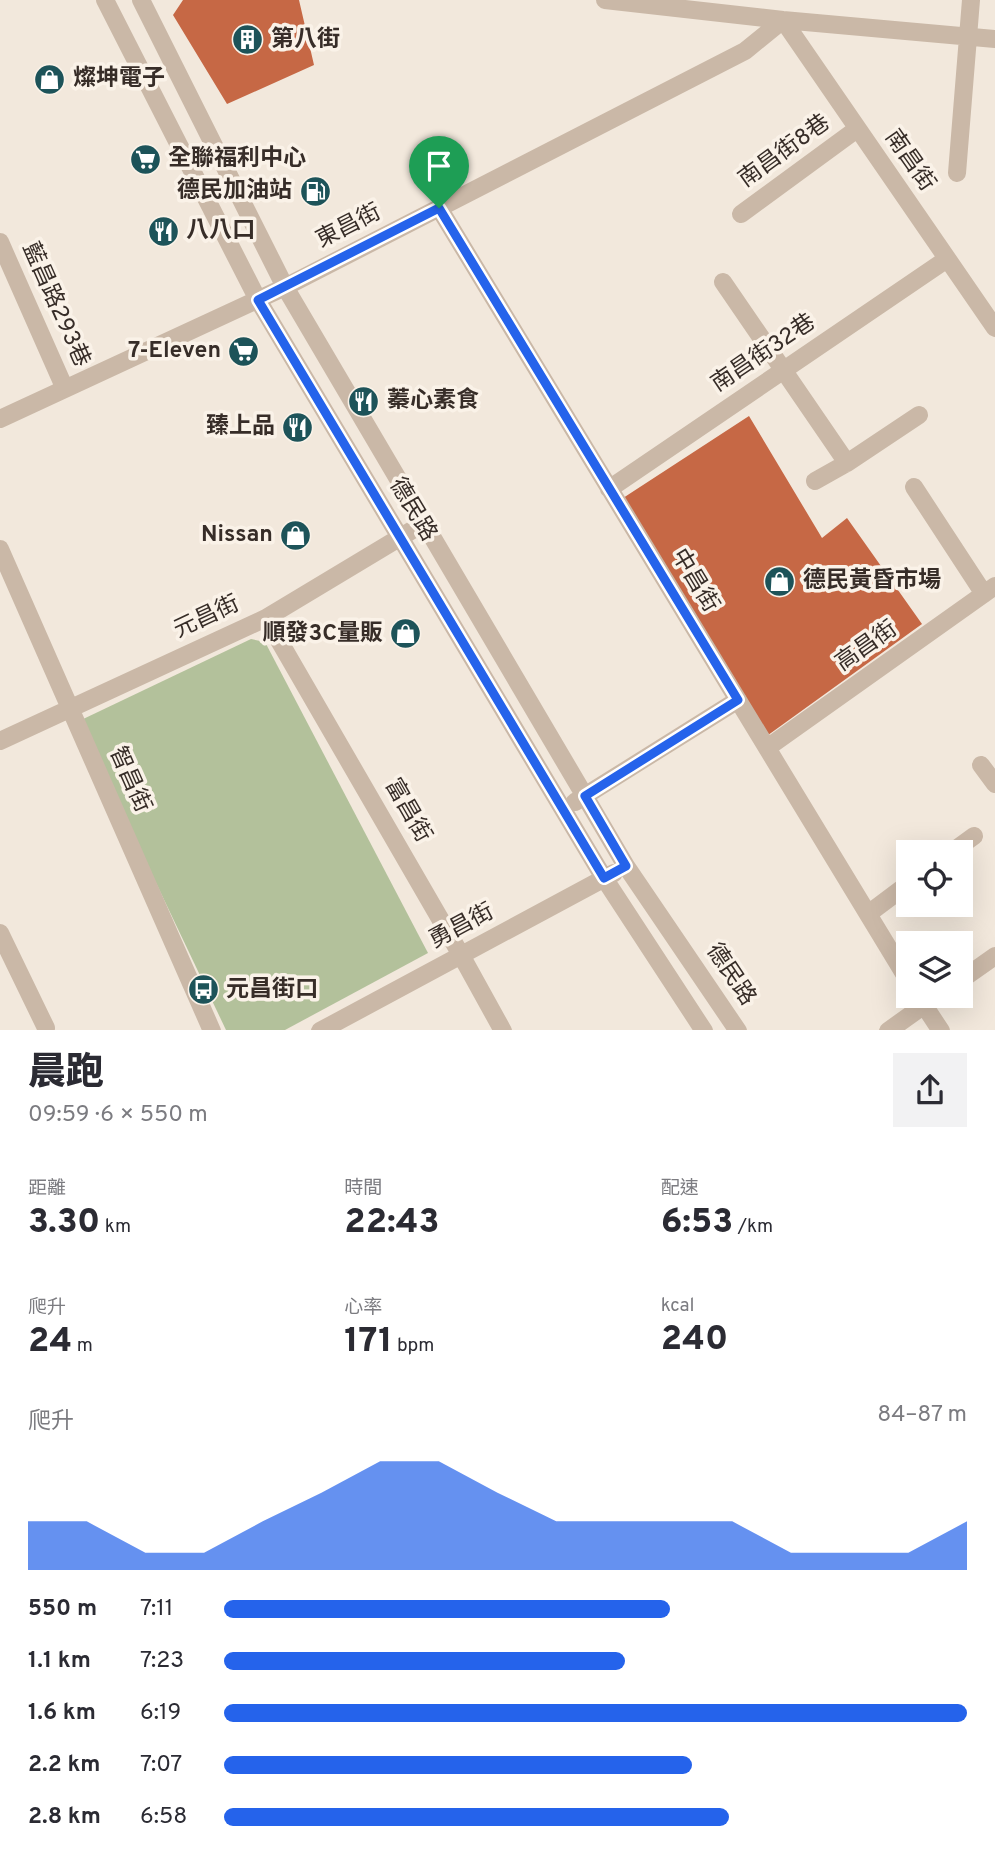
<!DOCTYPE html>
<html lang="zh-TW">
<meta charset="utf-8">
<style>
:root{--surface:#fff;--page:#f2f2f3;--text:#2b2b33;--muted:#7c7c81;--accent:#2563eb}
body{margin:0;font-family:Overpass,"Noto Sans TC",sans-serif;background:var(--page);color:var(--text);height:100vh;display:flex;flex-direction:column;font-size:26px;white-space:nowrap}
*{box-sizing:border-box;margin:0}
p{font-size:23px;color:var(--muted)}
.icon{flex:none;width:38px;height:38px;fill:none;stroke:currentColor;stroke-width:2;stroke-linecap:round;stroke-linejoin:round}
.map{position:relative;height:1030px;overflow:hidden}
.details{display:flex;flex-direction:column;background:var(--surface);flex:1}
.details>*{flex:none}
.fabs{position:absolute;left:896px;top:840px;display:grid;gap:14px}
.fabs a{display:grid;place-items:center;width:77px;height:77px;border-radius:0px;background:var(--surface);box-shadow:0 7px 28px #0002;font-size:35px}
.pin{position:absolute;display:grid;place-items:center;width:60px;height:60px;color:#fff;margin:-72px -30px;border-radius:50% 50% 50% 0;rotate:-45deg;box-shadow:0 0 7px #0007}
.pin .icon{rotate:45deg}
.round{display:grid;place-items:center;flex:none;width:74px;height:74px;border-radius:0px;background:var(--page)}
.overview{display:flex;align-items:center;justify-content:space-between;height:119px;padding:0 28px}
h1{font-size:38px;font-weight:800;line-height:52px}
.stats{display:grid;grid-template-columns:repeat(3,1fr);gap:10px;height:119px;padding:7px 28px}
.stats div{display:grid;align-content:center}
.stats b{font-size:35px;font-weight:800}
.stats small{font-size:19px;font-weight:400}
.stats p{font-size:19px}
.chart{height:196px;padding:14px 28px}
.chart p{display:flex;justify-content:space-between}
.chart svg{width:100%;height:126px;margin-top:7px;fill:var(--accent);opacity:.7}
ul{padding:0 28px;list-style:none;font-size:23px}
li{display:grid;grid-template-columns:112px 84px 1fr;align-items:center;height:52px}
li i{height:18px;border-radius:9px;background:var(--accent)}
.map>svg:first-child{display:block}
.green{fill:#b3c19b}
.building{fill:#c66845}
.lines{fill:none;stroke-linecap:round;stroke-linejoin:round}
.minor{stroke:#cab8a7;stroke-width:18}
.route-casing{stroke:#fff;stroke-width:14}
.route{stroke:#2563eb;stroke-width:9}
.labels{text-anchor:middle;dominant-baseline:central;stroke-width:7;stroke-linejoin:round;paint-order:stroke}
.poi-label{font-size:23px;font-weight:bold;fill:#372d28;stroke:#faf2e8;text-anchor:start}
.street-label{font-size:23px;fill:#372d28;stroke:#faf2e8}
</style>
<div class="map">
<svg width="995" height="1031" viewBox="0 0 995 1031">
<rect width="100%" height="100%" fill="#f2e8dc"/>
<path class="green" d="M 251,639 L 265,642 L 428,953 L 285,1030 L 226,1030 L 79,721 Z"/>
<path class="building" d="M 183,0 L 299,0 L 314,65 L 227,104 L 173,15 Z
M 749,416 L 822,538 L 847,518 L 922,624 L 764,738 L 620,500 Z"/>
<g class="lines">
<path class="minor" d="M 105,0 L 258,300 L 604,878 L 704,1031
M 141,0 L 285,287 L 626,866 L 738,1031
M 605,0 L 783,20 L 995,39
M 783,20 L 995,328
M 957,173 L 971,0
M 439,208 L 908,980
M 741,214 L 857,129
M 0,242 L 65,389
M 723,282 L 847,463
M 0,419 L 285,287 L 745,51 L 783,20
M 815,481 L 847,463 L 919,415
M 914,487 L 984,594
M 609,489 L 947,259
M 0,549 L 212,1031
M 266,618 L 461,955 L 503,1031
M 0,741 L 266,618 L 424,523
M 767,748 L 995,586
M 981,765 L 995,784
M 575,802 L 738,700
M 952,852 L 974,836
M 868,914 L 908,884
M 0,933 L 46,1028
M 961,980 L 995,956
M 918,996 L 941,1031
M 320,1031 L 614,873
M 888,1031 L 937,996"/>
</g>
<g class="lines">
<defs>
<path id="route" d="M 439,208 L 738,700 L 585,796 L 626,866 L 604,878 L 258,300 Z"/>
</defs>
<use href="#route" class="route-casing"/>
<use href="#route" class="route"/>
</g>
<defs>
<symbol id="building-disc" viewBox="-11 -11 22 22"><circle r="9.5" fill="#1d5359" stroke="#faf2e8"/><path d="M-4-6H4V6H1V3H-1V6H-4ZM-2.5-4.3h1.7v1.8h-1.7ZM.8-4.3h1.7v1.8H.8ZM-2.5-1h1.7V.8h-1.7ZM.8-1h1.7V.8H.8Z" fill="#fff"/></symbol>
<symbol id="shop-disc" viewBox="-11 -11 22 22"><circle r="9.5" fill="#1d5359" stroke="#faf2e8"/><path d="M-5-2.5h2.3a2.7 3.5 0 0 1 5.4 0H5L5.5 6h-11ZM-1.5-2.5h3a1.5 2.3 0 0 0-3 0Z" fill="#fff"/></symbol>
<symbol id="supermarket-disc" viewBox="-11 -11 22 22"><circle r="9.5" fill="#1d5359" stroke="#faf2e8"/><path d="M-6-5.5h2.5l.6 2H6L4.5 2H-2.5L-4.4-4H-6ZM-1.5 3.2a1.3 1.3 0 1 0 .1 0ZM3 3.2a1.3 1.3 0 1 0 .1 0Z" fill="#fff"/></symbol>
<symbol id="fuel-disc" viewBox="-11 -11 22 22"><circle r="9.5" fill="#1d5359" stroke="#faf2e8"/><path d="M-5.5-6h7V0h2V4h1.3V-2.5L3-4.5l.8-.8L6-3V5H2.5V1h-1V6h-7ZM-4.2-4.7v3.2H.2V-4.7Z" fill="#fff"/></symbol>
<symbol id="restaurant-disc" viewBox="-11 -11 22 22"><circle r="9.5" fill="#1d5359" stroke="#faf2e8"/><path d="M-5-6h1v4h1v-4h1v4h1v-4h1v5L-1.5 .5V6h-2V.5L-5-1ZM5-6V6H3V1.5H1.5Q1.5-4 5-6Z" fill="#fff"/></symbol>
<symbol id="bus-disc" viewBox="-11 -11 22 22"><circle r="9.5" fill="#1d5359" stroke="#faf2e8"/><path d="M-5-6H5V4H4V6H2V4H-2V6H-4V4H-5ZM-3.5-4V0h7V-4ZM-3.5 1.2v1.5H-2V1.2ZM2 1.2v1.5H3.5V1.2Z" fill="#fff"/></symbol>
</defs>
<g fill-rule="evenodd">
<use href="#building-disc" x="230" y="22" width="35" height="35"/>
<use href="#shop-disc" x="32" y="62" width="35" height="35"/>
<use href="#supermarket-disc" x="128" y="142" width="35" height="35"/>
<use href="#fuel-disc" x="298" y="174" width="35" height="35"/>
<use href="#restaurant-disc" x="146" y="214" width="35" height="35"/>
<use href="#supermarket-disc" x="226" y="334" width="35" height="35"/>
<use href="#restaurant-disc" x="346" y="384" width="35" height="35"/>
<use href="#restaurant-disc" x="280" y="410" width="35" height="35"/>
<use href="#shop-disc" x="278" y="518" width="35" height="35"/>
<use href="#shop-disc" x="762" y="564" width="35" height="35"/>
<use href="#shop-disc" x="388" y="616" width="35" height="35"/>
<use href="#bus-disc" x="186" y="972" width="35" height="35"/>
</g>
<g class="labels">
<g class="poi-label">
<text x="271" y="40">第八街</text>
<text x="73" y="79">燦坤電子</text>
<text x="168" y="159">全聯福利中心</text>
<text x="292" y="191" text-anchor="end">德民加油站</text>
<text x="186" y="231">八八口</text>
<text x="221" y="351" text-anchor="end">7-Eleven</text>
<text x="387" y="401">蓁心素食</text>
<text x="275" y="427" text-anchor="end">臻上品</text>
<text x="273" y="535" text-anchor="end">Nissan</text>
<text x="803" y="581">德民黃昏市場</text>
<text x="383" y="634" text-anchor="end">順發3C量販</text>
<text x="226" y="990">元昌街口</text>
</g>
<g class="street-label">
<text transform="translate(785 152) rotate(-36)">南昌街8巷</text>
<text transform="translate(909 161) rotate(55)">南昌街</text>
<text transform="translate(349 227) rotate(-27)">東昌街</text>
<text transform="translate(55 305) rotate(66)">藍昌路293巷</text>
<text transform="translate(764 354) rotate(-34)">南昌街32巷</text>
<text transform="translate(412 510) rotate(59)">德民路</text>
<text transform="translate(694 581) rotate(59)">中昌街</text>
<text transform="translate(207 618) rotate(-25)">元昌街</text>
<text transform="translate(867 647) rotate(-35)">高昌街</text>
<text transform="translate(129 780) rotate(66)">智昌街</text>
<text transform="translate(407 811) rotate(60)">富昌街</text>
<text transform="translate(462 927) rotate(-28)">勇昌街</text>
<text transform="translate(730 975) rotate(56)">德民路</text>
</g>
</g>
</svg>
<div class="fabs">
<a><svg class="icon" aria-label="locate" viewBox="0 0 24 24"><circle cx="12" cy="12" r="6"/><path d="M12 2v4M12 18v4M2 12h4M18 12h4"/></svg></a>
<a><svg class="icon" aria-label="layers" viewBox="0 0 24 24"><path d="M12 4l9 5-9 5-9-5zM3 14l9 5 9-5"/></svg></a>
</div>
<div class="pin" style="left:439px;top:208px;background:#1e9e55"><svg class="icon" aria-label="arrive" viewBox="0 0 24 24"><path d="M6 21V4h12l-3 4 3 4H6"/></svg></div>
</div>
<section class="details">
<div class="overview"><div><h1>晨跑</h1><p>09:59 · 6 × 550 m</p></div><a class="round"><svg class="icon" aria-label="share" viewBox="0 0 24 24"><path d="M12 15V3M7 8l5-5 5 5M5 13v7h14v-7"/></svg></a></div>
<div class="stats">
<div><p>距離</p><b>3.30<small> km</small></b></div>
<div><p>時間</p><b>22:43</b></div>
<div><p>配速</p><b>6:53<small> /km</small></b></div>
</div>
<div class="stats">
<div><p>爬升</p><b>24<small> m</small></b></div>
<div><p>心率</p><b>171<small> bpm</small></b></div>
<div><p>kcal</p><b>240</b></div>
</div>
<div class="chart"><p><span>爬升</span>84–87 m</p>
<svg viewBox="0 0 160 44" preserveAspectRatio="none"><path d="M0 44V27L10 27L20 38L30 38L40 27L50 17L60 6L70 6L80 17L90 27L100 27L110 27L120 27L130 38L140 38L150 38L160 27V44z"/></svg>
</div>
<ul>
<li><b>550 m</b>7:11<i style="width:60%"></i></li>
<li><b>1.1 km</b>7:23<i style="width:54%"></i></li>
<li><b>1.6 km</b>6:19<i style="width:100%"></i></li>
<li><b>2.2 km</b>7:07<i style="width:63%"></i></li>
<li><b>2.8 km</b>6:58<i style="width:68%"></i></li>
</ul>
</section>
